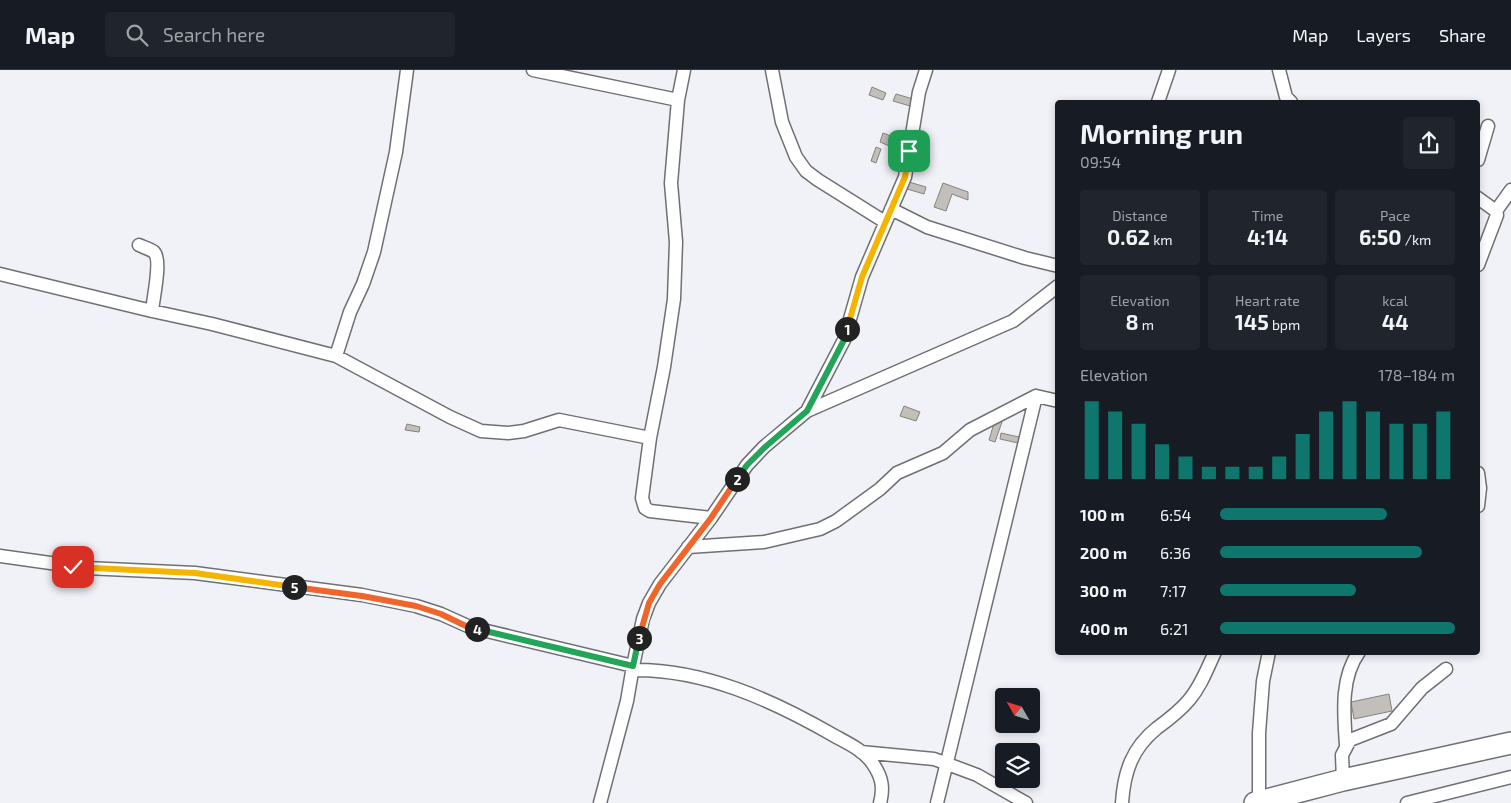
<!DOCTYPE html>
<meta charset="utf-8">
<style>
:root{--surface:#171b24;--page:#20242c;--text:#f1f3f6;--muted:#9ea1a6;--line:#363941;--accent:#0f766e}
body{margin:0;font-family:"Exo 2",sans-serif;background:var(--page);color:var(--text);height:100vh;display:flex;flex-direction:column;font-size:19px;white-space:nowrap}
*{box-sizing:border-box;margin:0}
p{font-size:16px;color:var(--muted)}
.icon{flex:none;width:28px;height:28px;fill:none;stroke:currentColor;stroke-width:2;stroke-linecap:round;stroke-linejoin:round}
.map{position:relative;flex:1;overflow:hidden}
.sheet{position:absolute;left:1055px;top:30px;width:425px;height:555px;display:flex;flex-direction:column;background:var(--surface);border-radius:5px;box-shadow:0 2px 8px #0003}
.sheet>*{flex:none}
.needle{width:32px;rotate:309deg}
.buttons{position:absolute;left:995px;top:618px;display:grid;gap:10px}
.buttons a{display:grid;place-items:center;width:45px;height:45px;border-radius:5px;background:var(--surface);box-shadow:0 2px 8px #0003;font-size:25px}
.pin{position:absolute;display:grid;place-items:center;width:42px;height:42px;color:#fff;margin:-21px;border-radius:10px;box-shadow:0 2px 8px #0006}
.km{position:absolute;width:25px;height:25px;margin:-12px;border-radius:50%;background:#222;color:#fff;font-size:14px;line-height:25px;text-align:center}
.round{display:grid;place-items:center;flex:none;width:52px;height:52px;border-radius:5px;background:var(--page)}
.summary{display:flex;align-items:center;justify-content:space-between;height:85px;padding:0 25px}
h1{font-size:28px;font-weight:700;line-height:38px}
.metrics{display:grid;grid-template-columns:repeat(3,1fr);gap:8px;height:85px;padding:5px 25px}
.metrics div{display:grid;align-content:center;border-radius:5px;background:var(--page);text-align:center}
.metrics b{font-size:21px;font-weight:700}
.metrics small{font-size:14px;font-weight:400}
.metrics p{font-size:14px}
.chart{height:140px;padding:10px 25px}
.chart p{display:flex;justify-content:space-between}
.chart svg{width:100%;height:90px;margin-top:5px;stroke:var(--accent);stroke-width:6}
ul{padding:0 25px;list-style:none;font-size:16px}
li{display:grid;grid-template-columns:80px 60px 1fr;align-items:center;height:38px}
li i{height:12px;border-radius:6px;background:var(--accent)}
header{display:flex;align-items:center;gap:30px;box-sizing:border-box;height:70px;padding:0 25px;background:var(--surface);border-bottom:1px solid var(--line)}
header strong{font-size:24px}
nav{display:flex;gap:28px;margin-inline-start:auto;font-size:18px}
.search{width:350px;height:45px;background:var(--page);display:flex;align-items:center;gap:12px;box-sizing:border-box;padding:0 18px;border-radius:5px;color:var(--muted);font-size:19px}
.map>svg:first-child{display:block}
.building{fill:#c2beba;stroke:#86837f}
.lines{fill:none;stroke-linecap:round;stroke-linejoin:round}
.minor-casing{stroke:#6e7074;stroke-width:15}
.trunk-casing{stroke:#6e7074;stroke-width:24}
.minor{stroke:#fff;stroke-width:12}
.trunk{stroke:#fff;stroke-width:21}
.split-1-casing{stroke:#fff;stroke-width:10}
.split-2-casing{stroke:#fff;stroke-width:10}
.split-3-casing{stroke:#fff;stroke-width:10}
.split-4-casing{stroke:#fff;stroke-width:10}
.split-5-casing{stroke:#fff;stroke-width:10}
.split-6-casing{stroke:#fff;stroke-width:10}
.split-1{stroke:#f5b400;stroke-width:6}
.split-2{stroke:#22a559;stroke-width:6}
.split-3{stroke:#f0652b;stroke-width:6}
.split-4{stroke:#22a559;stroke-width:6}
.split-5{stroke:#f0652b;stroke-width:6}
.split-6{stroke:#f5b400;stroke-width:6}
</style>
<header>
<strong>Map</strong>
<div class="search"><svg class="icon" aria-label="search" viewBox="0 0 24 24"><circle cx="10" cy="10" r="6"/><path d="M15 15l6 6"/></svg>Search here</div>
<nav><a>Map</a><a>Layers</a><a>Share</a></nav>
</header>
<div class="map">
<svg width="1511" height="733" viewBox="0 0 1511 733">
<rect width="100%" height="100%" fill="#f0f2f7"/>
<path class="building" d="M 872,17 L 886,23 L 883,30 L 869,25 Z
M 896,24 L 913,29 L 910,36 L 893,31 Z
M 883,63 L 899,69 L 896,77 L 904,80 L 898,93 L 890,90 L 894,78 L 880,72 Z
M 876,77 L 881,79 L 876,93 L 871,91 Z
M 909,112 L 926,117 L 924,124 L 907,119 Z
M 943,113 L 968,122 L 968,130 L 952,124 L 946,141 L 934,137 Z
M 904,336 L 920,342 L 916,351 L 900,346 Z
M 995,350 L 1002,352 L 995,372 L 989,370 Z
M 407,354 L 420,357 L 419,362 L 405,360 Z
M 1001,363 L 1019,367 L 1018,373 L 1000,369 Z
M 1389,624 L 1392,641 L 1354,649 L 1351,632 Z"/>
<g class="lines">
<defs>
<path id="minor" d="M 533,0 L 678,30
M 684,0 L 678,30 L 671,113 L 676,172 L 674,229 L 664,297 L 650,368 L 642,428 L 645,438 L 650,441 L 711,448
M 772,0 L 782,52 L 796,87 L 806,101 L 818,110 L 885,152
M 1279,0 L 1286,27 L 1291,32
M 1158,32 L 1169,0
M 1478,90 L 1488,56
M 1478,128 L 1496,141 L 1497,145 L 1478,195
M 891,139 L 927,157 L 1025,188 L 1058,196
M 1496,141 L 1511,120
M 139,175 C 143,177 150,179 154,182 C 162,190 153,229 152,241
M 0,204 L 152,241 L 212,254 L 336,286 L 450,347 L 481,361 L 508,363 L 524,361 L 559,350 L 650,368
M 336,286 L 350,242 L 363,214 L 374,182 L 396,82 L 407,0
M 807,341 L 844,270 L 862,207 L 905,107 L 919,22 L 926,0
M 1478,403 L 1480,418 L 1478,436
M 688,477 L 764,472 L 820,459 L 836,451 L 880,419 L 897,403 L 943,383 L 970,360 L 1036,326 L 1058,331
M 0,486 L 86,498 L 195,503 L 362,525 L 416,536 L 441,544 L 470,557 L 633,596
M 633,600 C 704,599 772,630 833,665 C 847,673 864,680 873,694 C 882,707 884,718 880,733
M 1346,675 C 1344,645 1340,608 1359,582
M 861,682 L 934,689 L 977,705 L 1026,733
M 1343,710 L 1342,685 L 1350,670 L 1391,654 L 1422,618 L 1446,599
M 1259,732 L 1259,663 L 1263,611 L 1269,582
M 600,733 L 627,631 L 633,596 L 643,549 L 649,533 L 660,514 L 711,448 L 747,395 L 764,377 L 807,341 L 1013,251 L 1058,216
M 937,733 L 1036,326
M 1122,733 C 1124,702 1132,678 1157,658 C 1168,650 1180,641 1189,630 C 1201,616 1207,599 1215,582
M 1407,733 L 1511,707"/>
<path id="trunk" d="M 1255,733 L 1343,710 L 1511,673"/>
</defs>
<use href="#minor" class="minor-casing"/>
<use href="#trunk" class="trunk-casing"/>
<use href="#minor" class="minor"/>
<use href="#trunk" class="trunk"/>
</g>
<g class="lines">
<defs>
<path id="split-1" d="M 847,259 L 862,207 L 905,107 L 909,81"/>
<path id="split-2" d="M 737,409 L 747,395 L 764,378 L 807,341 L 844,270 L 847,259"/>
<path id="split-3" d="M 639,568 L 649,533 L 660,514 L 711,448 L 737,409"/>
<path id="split-4" d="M 477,559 L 633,596 L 639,568"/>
<path id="split-5" d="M 294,517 L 362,526 L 416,536 L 441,544 L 470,558 L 477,559"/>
<path id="split-6" d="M 73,497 L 195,503 L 294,517"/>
</defs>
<use href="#split-1" class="split-1-casing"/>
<use href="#split-2" class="split-2-casing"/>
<use href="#split-3" class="split-3-casing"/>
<use href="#split-4" class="split-4-casing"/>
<use href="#split-5" class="split-5-casing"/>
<use href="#split-6" class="split-6-casing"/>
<use href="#split-1" class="split-1"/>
<use href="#split-2" class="split-2"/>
<use href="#split-3" class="split-3"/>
<use href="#split-4" class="split-4"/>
<use href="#split-5" class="split-5"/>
<use href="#split-6" class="split-6"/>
</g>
</svg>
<div class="buttons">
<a><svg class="needle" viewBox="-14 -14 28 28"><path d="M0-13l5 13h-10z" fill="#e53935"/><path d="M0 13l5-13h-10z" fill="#9ea1a6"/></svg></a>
<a><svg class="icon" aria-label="layers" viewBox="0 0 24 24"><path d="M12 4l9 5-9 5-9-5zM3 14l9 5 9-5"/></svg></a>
</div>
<div class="pin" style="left:909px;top:81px;background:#1e9e55"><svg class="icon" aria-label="arrive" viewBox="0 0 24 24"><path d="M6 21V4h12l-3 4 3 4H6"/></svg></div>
<div class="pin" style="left:73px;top:497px;background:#d93025"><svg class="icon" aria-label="check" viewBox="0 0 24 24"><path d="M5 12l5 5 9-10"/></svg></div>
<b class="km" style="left:847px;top:259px">1</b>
<b class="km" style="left:737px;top:409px">2</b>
<b class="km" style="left:639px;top:568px">3</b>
<b class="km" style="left:477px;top:559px">4</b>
<b class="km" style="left:294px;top:517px">5</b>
<section class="sheet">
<div class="summary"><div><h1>Morning run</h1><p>09:54</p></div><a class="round"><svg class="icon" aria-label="share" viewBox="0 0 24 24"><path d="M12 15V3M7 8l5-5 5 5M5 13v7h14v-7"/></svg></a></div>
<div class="metrics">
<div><p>Distance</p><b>0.62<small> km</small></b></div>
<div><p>Time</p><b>4:14</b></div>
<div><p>Pace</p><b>6:50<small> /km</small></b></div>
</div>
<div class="metrics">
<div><p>Elevation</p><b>8<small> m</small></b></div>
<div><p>Heart rate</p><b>145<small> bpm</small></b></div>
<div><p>kcal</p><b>44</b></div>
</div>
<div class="chart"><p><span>Elevation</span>178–184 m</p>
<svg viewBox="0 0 160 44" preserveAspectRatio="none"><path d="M5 44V6M15 44V11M25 44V17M35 44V27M45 44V33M55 44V38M65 44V38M75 44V38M85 44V33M95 44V22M105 44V11M115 44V6M125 44V11M135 44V17M145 44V17M155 44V11"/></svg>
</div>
<ul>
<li><b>100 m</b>6:54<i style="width:71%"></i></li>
<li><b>200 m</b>6:36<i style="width:86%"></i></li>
<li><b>300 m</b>7:17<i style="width:58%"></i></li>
<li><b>400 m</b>6:21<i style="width:100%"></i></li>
</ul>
</section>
</div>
